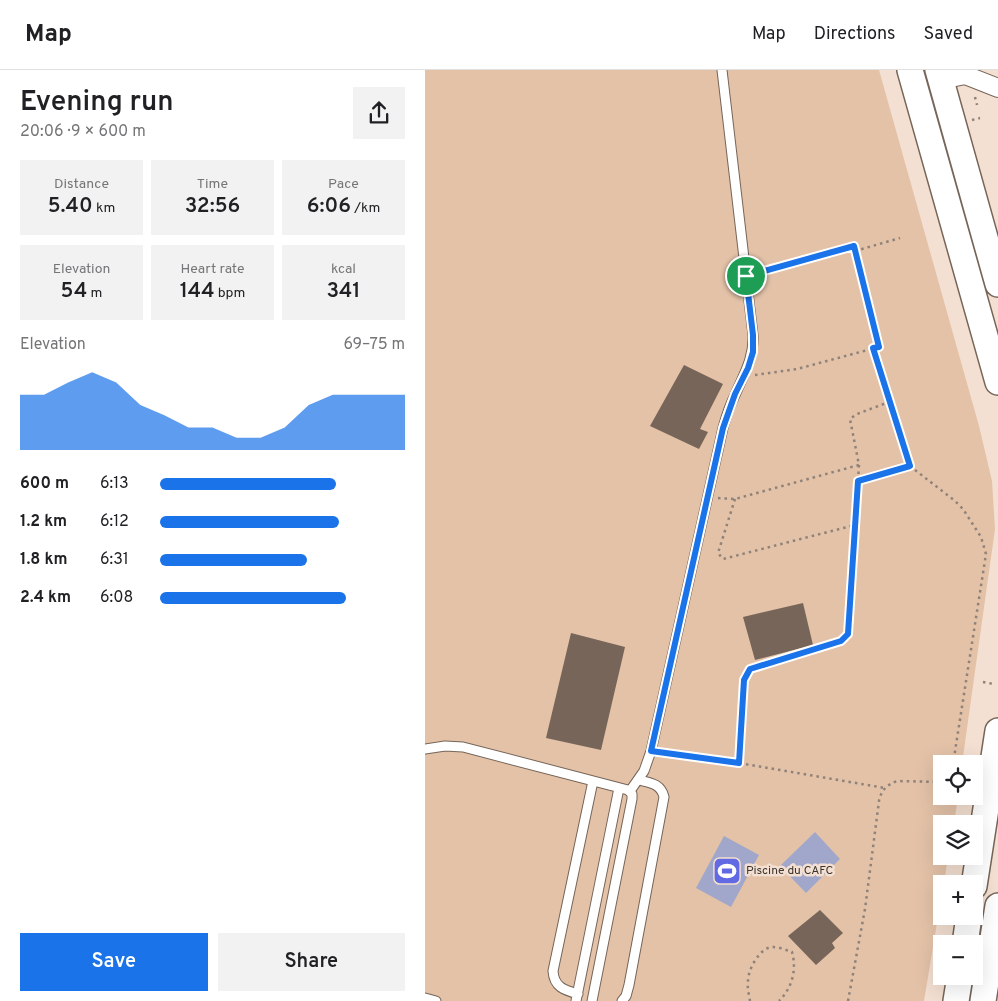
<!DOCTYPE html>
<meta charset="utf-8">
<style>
:root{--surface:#fff;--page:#f2f2f2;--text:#202124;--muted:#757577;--line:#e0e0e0;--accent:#1a73e8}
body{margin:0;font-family:Overpass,sans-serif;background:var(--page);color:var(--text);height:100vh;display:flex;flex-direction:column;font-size:19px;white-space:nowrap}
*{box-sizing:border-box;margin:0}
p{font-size:16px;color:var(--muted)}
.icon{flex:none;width:28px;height:28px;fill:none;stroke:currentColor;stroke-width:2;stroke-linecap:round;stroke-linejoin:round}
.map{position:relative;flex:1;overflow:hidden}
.side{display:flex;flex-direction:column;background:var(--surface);width:425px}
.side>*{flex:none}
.fabs{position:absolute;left:508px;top:685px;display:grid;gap:10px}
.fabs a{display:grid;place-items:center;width:50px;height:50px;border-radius:0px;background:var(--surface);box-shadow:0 5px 20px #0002;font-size:25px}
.pin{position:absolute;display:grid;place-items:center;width:42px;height:42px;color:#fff;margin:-21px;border:2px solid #fff;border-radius:50%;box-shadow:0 1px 5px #0007}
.round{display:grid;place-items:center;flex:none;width:52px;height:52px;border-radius:0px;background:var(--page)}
.headline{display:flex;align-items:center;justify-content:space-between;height:85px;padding:0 20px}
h1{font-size:28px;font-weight:600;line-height:38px}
.figures{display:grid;grid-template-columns:repeat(3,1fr);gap:8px;height:85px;padding:5px 20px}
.figures div{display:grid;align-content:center;border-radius:0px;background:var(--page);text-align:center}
.figures b{font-size:21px;font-weight:600}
.figures small{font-size:14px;font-weight:400}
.figures p{font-size:14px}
.chart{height:140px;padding:10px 20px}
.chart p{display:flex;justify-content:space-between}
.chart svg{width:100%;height:90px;margin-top:5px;fill:var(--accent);opacity:.7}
.action{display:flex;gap:10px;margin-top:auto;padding:10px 20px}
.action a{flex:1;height:58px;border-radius:0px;background:var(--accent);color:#fff;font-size:20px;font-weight:600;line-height:58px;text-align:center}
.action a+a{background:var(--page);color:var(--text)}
ul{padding:0 20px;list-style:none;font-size:16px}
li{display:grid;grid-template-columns:80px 60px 1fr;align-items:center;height:38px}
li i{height:12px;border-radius:6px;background:var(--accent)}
header{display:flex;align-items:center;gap:30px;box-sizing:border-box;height:70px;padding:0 25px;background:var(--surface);border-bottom:1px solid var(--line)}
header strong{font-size:24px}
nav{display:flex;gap:28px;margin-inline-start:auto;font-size:18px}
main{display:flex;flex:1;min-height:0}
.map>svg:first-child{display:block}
.green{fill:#e3c2a8}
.water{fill:#a0a7cb}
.building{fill:#766558}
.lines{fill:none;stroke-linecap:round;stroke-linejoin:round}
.lane-casing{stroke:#766558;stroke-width:11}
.street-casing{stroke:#766558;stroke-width:20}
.secondary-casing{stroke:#766558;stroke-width:28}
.path{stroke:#8f8279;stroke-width:2.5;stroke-dasharray:2.5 4;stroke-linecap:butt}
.lane{stroke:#fff;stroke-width:9}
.street{stroke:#fff;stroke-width:18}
.secondary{stroke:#fff;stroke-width:25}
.route-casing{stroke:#fff;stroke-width:10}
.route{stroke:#1a73e8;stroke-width:6}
.labels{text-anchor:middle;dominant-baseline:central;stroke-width:5;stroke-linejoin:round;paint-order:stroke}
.poi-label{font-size:12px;fill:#3b342e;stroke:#f4e0d2;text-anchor:start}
</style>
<header>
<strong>Map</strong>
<nav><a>Map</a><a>Directions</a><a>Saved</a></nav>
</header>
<main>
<section class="side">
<div class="headline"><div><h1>Evening run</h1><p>20:06 · 9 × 600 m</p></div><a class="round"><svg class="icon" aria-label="share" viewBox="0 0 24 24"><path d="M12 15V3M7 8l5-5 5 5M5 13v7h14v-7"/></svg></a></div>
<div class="figures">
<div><p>Distance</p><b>5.40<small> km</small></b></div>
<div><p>Time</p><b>32:56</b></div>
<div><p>Pace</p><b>6:06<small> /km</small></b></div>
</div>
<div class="figures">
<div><p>Elevation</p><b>54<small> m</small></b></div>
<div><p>Heart rate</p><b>144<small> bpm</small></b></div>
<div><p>kcal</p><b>341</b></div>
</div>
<div class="chart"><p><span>Elevation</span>69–75 m</p>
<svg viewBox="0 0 160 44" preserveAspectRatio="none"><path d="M0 44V17L10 17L20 11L30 6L40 11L50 22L60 27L70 33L80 33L90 38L100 38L110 33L120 22L130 17L140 17L150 17L160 17V44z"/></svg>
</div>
<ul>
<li><b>600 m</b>6:13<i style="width:72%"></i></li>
<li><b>1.2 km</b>6:12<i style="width:73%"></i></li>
<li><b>1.8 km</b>6:31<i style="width:60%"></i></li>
<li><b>2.4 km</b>6:08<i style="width:76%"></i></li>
</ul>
<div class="action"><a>Save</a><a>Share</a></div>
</section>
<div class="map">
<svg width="573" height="931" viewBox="0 0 573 931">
<rect width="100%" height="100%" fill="#f4e0d2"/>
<path class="green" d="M 0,0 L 454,0 L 554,356 L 567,411 L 570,459 L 537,694 L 516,694 L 516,726 L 533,726 L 529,754 L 516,754 L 516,786 L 523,786 L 519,814 L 516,814 L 516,829 L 499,931 L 0,931 Z"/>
<path class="water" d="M 390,762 L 415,789 L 381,823 L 355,796 Z
M 299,766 L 334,785 L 306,837 L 271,818 Z"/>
<path class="building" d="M 259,295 L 298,314 L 275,359 L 283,362 L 274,379 L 225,356 Z
M 378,533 L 388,575 L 330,590 L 318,547 Z
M 146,563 L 200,577 L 176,680 L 121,668 Z
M 395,840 L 418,863 L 407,873 L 410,878 L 391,895 L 363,866 Z"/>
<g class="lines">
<defs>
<path id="lane" d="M 0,679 L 20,676 L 38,677 L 203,720 L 207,724 L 207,729 L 167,931
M 205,721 L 219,701 L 226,681 L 298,358 C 301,347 305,335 310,325 C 319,304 329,288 328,265 L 297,0
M 153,924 C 139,920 129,917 128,901 L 168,711
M 0,928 L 11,931
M 151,931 L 194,718
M 197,931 L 201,926 L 204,915 L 239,727 C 236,714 226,713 214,710"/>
<path id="street" d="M 516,10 L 540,5 L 573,18"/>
<path id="secondary" d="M 485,0 L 573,312
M 513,0 L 573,214
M 549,816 L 573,661
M 540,874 L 544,846
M 531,931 L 535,906
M 558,931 L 573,836"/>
</defs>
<use href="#lane" class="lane-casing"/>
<use href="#street" class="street-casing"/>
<use href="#secondary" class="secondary-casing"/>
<path class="path" d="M 550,27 L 552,35
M 547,50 L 555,48
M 430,181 L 475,168
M 448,278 L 485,396 L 530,431 L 538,439 L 556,467 L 561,484 L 528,694
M 330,305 L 372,299 L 454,277 L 429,176 L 331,203
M 434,395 L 423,564 L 415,571 L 325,599 L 319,610 L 314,693 L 460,718
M 433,411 L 485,396
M 293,428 L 310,429 L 434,395 L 425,349 L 432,344 L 464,332
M 310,429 L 293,483 L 298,489 L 430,455
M 558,612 L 569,614
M 236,682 L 314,693
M 325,931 C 324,925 322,917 323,911 C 323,900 333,882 343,878 C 351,875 360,880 367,882 C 372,900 367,918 354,931
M 423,931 L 440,839 L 454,731 C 456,721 461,715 472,711 L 516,712"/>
<use href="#lane" class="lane"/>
<use href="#street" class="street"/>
<use href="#secondary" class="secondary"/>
</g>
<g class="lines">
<defs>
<path id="route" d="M 429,176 L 454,277 L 448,278 L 485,396 L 433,411 L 423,564 L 416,571 L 325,599 L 319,610 L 314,693 L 226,681 L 298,358 L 310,324 L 323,298 L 328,282 L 328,265 L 321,206 Z"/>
</defs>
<use href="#route" class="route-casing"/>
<use href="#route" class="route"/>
</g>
<defs>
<symbol id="stadium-square" viewBox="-11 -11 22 22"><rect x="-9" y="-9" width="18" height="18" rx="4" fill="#616ae3" stroke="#f4e0d2"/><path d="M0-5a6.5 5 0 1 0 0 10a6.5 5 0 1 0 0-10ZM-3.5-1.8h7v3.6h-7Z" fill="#fff"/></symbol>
</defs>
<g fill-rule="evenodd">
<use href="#stadium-square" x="286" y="785" width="32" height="32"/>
</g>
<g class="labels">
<g class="poi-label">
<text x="321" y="801">Piscine du CAFC</text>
</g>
</g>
</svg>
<div class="fabs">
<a><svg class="icon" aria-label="locate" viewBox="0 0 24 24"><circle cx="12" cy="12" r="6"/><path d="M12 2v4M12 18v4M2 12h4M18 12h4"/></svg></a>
<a><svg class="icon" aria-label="layers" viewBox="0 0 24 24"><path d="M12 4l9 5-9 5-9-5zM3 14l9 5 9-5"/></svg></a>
<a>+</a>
<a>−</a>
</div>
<div class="pin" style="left:321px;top:206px;background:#1e9e55"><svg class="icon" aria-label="arrive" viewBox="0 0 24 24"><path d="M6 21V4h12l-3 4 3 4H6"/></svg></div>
</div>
</main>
